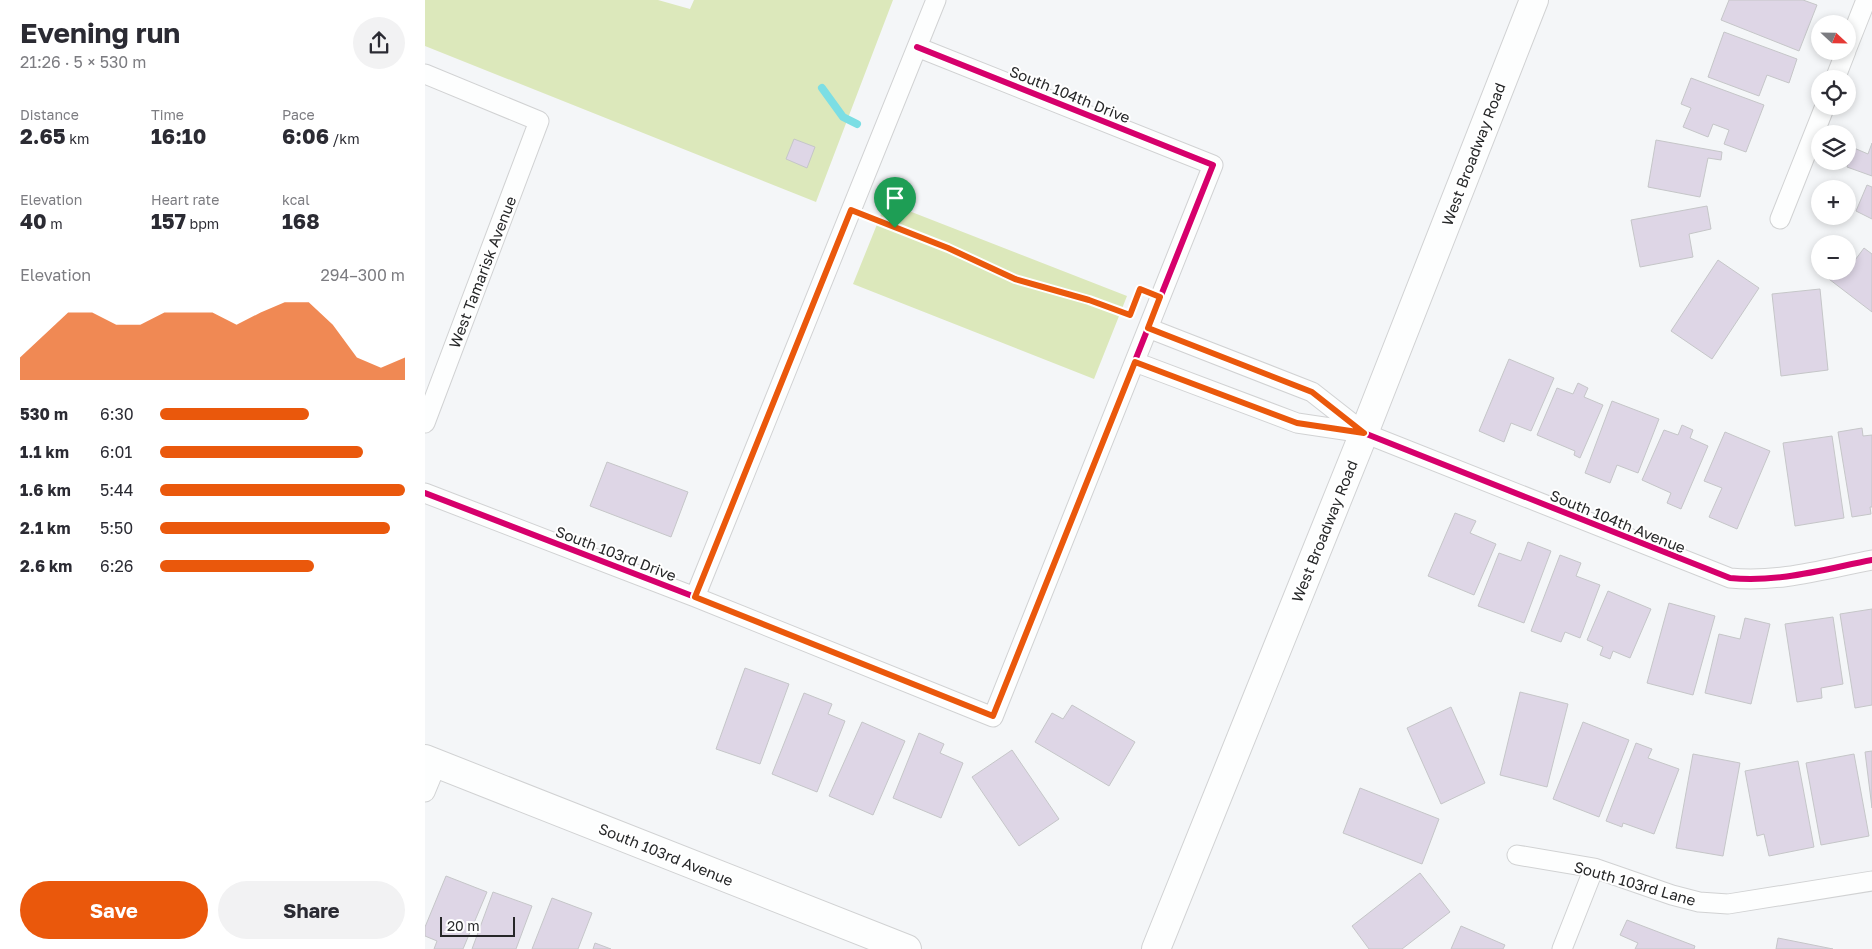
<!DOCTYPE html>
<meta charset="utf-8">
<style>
:root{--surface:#fff;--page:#f2f2f3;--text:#2b2b33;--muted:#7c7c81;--accent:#ea580c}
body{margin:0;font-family:"Golos Text",sans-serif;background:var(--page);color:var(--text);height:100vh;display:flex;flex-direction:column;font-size:19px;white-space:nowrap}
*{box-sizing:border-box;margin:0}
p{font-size:16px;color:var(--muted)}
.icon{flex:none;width:28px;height:28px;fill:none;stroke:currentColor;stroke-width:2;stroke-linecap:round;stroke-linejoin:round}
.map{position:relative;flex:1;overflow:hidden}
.details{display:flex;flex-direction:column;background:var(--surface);width:425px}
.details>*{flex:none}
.needle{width:32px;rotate:112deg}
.controls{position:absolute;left:1386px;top:15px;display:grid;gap:10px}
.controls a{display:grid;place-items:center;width:45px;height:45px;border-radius:50%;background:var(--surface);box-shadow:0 2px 8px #0003;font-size:25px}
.scale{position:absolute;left:15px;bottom:12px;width:75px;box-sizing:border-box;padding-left:5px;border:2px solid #262728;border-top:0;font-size:14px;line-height:18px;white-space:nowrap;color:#262728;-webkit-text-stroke:4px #fff;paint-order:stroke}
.pin{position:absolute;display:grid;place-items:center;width:42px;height:42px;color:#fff;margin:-51px -21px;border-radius:50% 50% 50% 0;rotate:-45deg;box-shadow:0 0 5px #0007}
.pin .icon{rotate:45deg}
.round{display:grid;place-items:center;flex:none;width:52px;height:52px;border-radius:26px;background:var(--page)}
.summary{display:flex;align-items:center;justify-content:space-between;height:85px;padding:0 20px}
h1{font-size:28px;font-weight:700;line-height:38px}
.figures{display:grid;grid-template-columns:repeat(3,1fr);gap:8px;height:85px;padding:5px 20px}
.figures div{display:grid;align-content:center}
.figures b{font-size:21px;font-weight:700}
.figures small{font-size:14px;font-weight:400}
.figures p{font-size:14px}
.chart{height:140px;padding:10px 20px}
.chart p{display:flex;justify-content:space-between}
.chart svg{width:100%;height:90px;margin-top:5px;fill:var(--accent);opacity:.7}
.primary-button{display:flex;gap:10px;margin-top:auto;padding:10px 20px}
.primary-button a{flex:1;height:58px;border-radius:30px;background:var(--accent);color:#fff;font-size:20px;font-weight:700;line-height:58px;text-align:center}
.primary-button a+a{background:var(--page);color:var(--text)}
ul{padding:0 20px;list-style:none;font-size:16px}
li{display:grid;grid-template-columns:80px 60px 1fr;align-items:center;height:38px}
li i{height:12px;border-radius:6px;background:var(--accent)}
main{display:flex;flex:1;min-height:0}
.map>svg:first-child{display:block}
.green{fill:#dce8bb}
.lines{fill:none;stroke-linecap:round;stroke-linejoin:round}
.stream{stroke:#7cdee4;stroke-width:8}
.building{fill:#ded6e6;stroke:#c5c6c8}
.street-casing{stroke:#d1d2d3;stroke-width:21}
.secondary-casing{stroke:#d1d2d3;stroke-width:30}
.path{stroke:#dcdcdd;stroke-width:3;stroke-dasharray:2.5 2.5;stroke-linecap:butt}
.street{stroke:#fdfefe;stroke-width:19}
.secondary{stroke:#fdfefe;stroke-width:28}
.cycleway-casing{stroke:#fff;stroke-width:9}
.cycleway{stroke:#d6006c;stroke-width:6}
.route-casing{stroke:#fff;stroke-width:10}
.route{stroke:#ea580c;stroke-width:6}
.labels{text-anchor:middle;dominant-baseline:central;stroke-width:4;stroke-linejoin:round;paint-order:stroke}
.street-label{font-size:15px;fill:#262728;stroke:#fff}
</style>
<main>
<section class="details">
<div class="summary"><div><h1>Evening run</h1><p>21:26 · 5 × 530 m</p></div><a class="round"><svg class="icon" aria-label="share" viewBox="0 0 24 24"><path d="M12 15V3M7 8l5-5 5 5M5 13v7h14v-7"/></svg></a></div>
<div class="figures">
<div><p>Distance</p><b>2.65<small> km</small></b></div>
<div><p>Time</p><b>16:10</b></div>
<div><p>Pace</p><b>6:06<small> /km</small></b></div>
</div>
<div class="figures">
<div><p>Elevation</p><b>40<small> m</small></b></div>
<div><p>Heart rate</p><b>157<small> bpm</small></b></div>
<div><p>kcal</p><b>168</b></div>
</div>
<div class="chart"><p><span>Elevation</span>294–300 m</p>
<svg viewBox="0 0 160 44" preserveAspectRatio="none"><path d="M0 44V33L10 22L20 11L30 11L40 17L50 17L60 11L70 11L80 11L90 17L100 11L110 6L120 6L130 17L140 33L150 38L160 33V44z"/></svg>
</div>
<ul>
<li><b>530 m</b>6:30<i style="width:61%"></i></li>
<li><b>1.1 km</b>6:01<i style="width:83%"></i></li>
<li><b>1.6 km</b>5:44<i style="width:100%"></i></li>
<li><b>2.1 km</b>5:50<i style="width:94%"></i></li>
<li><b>2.6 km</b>6:26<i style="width:63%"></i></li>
</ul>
<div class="primary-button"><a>Save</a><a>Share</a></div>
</section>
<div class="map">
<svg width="1447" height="949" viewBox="0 0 1447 949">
<rect width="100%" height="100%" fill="#f4f6f8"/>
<path class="green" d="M 0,0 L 233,0 L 265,9 L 269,0 L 468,0 L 391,202 L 0,46 Z
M 461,202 L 702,296 L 669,379 L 428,284 Z"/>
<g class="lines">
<path class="stream" d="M 397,88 L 418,117 L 432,124"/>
</g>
<path class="building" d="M 1304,0 L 1378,0 L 1392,5 L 1374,51 L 1296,20 Z
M 1299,32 L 1372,59 L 1364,83 L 1342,75 L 1334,96 L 1283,77 Z
M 1266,78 L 1339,105 L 1321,152 L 1299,144 L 1304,130 L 1288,124 L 1283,137 L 1258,127 L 1266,108 L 1256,104 Z
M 369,139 L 390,147 L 382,168 L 361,159 Z
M 1231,140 L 1297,152 L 1296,160 L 1283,158 L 1275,197 L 1223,187 Z
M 1447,143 L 1447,176 L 1422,167 L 1429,148 L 1443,154 Z
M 1442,185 L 1447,187 L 1447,219 L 1431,211 Z
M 1282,206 L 1286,229 L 1264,234 L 1268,257 L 1215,267 L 1206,220 Z
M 1439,248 L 1447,254 L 1447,312 L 1400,276 L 1403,271 L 1422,271 Z
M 1293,260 L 1334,288 L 1287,359 L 1246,331 Z
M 1395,289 L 1403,370 L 1356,376 L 1347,294 Z
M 1084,359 L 1129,378 L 1106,431 L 1086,423 L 1079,442 L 1054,431 Z
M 1153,383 L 1163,388 L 1159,397 L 1178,405 L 1155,458 L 1149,455 L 1150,451 L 1112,435 L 1132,388 L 1148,394 Z
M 1187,401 L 1234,419 L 1213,473 L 1192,465 L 1185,483 L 1160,473 Z
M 1257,425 L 1268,430 L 1265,438 L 1283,446 L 1256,509 L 1242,503 L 1246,493 L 1217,480 L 1239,430 L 1253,435 Z
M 1437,428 L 1438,436 L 1447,435 L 1447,507 L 1445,507 L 1446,514 L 1427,517 L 1413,432 Z
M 1300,432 L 1345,451 L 1312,529 L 1284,517 L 1297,488 L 1279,481 Z
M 1407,436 L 1419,518 L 1370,526 L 1358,443 Z
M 182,462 L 263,492 L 246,537 L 165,506 Z
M 1030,513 L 1051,521 L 1045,533 L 1071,544 L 1049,595 L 1003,576 Z
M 1103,542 L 1126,551 L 1099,623 L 1053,606 L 1074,553 L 1096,561 Z
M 1135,555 L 1156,563 L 1151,576 L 1175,585 L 1155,638 L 1140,632 L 1136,642 L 1106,631 Z
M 1183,591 L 1226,609 L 1205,658 L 1188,651 L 1185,659 L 1175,655 L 1178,647 L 1162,640 Z
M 1244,603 L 1290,616 L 1268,695 L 1222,683 Z
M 1447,609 L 1447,705 L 1430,708 L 1415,614 Z
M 1408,617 L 1418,684 L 1396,688 L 1397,698 L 1372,702 L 1360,624 Z
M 1320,618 L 1345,624 L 1326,704 L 1280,693 L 1294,634 L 1315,639 Z
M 320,668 L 364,684 L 335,764 L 291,749 Z
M 1095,692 L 1143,704 L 1122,787 L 1075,775 Z
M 379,693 L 407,704 L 403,714 L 420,721 L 392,792 L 347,774 Z
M 647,705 L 710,742 L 684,786 L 610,742 L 627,713 L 638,719 Z
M 1026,707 L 1060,783 L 1016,804 L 982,728 Z
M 437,722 L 480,741 L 448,815 L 404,796 Z
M 1158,722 L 1204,740 L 1174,817 L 1128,799 Z
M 494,733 L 519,744 L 515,753 L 538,763 L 516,818 L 468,798 Z
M 1211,743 L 1227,749 L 1223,758 L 1254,769 L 1229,834 L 1198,823 L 1197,827 L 1181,821 Z
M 587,750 L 634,819 L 594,846 L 547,777 Z
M 1447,751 L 1447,808 L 1440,752 Z
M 1268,754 L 1315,763 L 1298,856 L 1251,848 Z
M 1429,754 L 1444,836 L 1396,845 L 1381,763 Z
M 1373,761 L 1389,847 L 1344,856 L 1339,834 L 1332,836 L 1320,771 Z
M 935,788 L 1014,819 L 997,864 L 918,833 Z
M 995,873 L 1025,912 L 977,949 L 944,949 L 927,926 Z
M 21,876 L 62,892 L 38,949 L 9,949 L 12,941 L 0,936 L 0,927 Z
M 68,892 L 107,906 L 91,949 L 47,949 Z
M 127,898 L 167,913 L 153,949 L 107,949 Z
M 1202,920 L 1270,946 L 1269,949 L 1210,949 L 1213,943 L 1195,935 Z
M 1036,926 L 1080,945 L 1078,949 L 1026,949 Z
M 1353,938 L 1408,949 L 1351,949 Z
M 170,943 L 186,949 L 168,949 Z"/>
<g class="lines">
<defs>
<path id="street" d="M 1422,48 L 1441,0
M 0,74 L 114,121 L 0,423
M 1410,79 L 1421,51
M 1355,219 L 1400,106
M 723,328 L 887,392 L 938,432
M 710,362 L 872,423 L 939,433 L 1305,578 C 1353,583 1400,569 1447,560
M 0,493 L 270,597 L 568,717 L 788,165 L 492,47
M 270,597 L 511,0
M 0,792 L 12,763
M 1092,855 L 1169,868 L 1247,895 L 1274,902 L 1303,904 L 1447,881
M 1137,949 L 1169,868"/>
<path id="secondary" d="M 0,759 L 482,949
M 731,949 L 939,433 L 1109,0"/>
</defs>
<use href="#street" class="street-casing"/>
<use href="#secondary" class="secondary-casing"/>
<path class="path" d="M 446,217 L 523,248 L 590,279 L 664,300 L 705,314"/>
<use href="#street" class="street"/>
<use href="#secondary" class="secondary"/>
<defs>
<path id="cycleway" d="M 710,362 L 872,423 L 939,433 L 1305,578 C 1353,583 1400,569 1447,560
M 0,493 L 270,597 L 568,717 L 788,165 L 492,47"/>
</defs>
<use href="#cycleway" class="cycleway-casing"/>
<use href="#cycleway" class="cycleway"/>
</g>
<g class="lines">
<defs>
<path id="route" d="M 426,210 L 523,248 L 590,279 L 664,300 L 705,315 L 715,289 L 735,297 L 723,328 L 887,392 L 939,433 L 872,423 L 710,362 L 568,716 L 270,597 Z"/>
</defs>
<use href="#route" class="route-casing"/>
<use href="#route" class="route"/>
</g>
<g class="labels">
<g class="street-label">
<text transform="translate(645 94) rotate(22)">South 104th Drive</text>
<text transform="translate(1048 154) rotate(-69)">West Broadway Road</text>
<text transform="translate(57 272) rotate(-69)">West Tamarisk Avenue</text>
<text transform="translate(1193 521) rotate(22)">South 104th Avenue</text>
<text transform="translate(899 531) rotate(-68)">West Broadway Road</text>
<text transform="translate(191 553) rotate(21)">South 103rd Drive</text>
<text transform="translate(241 854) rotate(22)">South 103rd Avenue</text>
<text transform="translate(1210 883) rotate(16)">South 103rd Lane</text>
</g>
</g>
</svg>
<div class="controls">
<a><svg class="needle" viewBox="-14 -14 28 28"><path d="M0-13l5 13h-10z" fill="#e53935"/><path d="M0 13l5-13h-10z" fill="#7c7c81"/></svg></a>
<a><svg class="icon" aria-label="locate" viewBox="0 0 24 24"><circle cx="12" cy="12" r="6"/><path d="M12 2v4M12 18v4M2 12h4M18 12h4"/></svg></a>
<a><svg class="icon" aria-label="layers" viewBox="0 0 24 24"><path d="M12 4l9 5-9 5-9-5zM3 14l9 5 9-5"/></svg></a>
<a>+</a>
<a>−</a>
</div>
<div class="scale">20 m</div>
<div class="pin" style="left:470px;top:228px;background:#1e9e55"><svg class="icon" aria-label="arrive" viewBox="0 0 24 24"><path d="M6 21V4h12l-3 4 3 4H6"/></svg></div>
</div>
</main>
